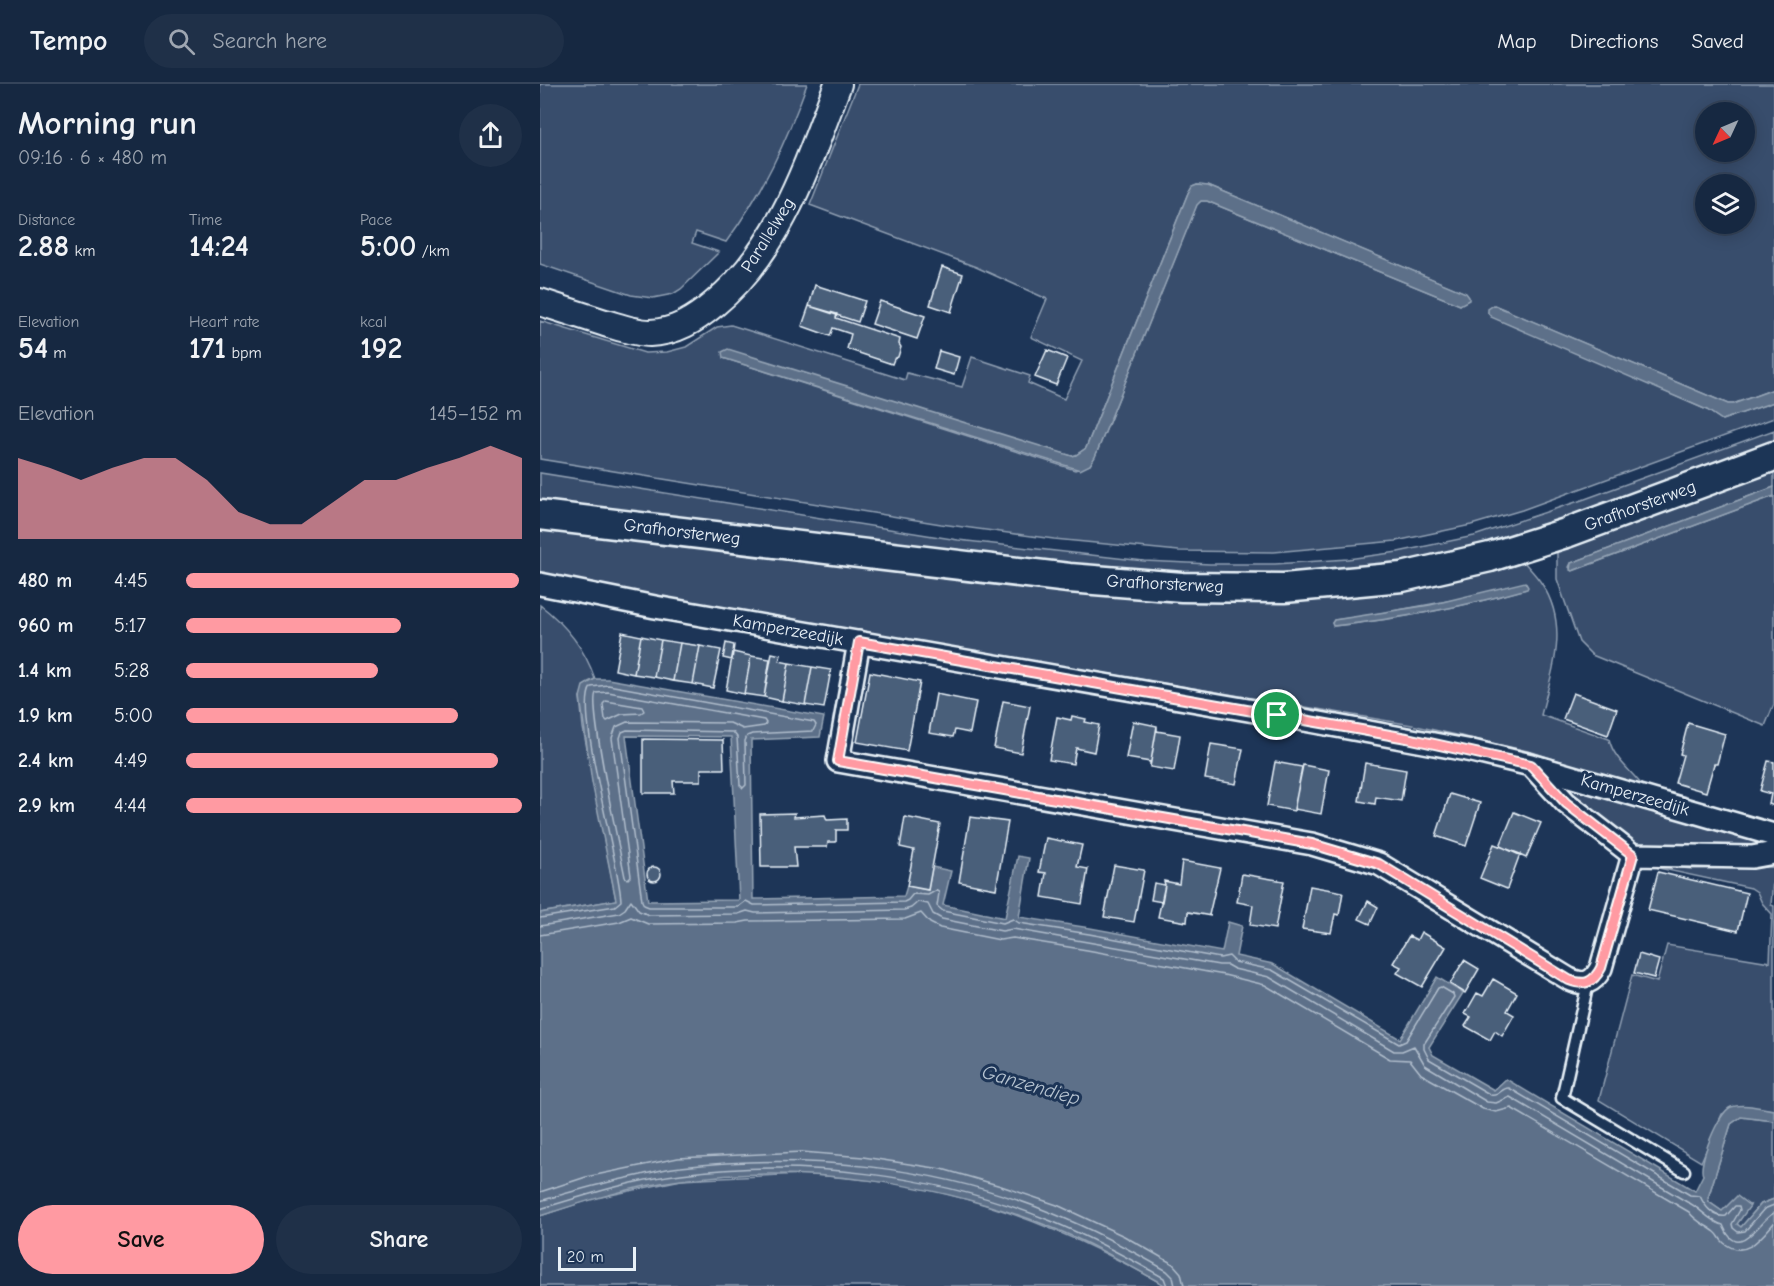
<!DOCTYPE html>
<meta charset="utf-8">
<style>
:root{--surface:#162841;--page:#1f3048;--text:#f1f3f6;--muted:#9ea6b1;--line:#35445a;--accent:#ff9aa2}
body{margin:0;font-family:"Comic Neue",sans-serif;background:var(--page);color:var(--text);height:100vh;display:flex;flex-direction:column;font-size:22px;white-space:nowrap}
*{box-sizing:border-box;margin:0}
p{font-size:20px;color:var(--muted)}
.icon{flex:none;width:33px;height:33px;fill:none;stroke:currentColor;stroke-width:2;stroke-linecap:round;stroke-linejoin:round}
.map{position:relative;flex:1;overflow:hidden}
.side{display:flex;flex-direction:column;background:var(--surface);width:540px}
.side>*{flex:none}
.needle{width:39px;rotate:226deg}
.controls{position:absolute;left:1155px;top:18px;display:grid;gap:12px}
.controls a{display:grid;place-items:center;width:60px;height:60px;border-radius:50%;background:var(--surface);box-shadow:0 3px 15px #0003,0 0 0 2px var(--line);font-size:30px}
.scale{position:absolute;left:18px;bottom:15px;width:78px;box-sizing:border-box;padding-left:6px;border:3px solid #e8f1f8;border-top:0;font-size:16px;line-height:21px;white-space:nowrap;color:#e8f1f8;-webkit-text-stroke:4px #1d3557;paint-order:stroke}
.pin{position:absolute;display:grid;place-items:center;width:51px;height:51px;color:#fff;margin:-26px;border:3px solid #fff;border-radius:50%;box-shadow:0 2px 6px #0007}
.round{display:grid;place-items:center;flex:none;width:63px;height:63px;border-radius:32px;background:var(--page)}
.overview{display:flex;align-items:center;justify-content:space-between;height:102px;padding:0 18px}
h1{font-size:33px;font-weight:700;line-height:45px}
.figures{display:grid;grid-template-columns:repeat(3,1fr);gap:9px;height:102px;padding:6px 18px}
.figures div{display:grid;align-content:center}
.figures b{font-size:30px;font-weight:700}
.figures small{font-size:16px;font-weight:400}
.figures p{font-size:16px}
.chart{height:168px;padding:12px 18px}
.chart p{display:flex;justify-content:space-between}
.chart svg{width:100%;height:108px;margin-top:6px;fill:var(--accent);opacity:.7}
.primary-button{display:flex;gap:12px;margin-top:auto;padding:12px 18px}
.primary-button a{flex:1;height:69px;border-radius:36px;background:var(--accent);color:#111;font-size:24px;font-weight:700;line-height:69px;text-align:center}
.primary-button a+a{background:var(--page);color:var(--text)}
ul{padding:0 18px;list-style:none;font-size:20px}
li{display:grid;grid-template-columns:96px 72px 1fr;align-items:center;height:45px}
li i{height:15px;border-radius:8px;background:var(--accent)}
header{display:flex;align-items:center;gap:36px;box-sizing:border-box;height:84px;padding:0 30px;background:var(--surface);border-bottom:2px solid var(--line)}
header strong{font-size:28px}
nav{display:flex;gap:33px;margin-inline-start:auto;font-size:21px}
.search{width:420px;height:54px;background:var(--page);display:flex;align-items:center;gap:15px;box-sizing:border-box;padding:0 21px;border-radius:33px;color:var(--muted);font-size:22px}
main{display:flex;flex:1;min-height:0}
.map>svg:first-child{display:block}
.green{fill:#374d6c;stroke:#909fb2;stroke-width:1.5;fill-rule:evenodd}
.water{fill:#5d7089;stroke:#95a4b5;stroke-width:1.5;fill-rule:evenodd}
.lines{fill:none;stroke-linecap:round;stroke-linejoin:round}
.shore{stroke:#b0bdcc;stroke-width:1.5}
.building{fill:#495e7a;stroke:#e8f1f8;stroke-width:1.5}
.service-casing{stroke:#e8f1f8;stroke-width:15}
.minor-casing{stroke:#e8f1f8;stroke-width:26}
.tertiary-casing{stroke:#e8f1f8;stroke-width:30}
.secondary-casing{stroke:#e8f1f8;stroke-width:33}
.service{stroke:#1d3557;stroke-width:10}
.minor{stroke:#1d3557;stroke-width:21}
.tertiary{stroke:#1d3557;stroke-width:26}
.secondary{stroke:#1d3557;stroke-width:28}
.route-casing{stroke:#fff;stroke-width:12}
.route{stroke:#ff9aa2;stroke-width:8}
.labels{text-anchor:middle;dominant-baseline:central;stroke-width:6;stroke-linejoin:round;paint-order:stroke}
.street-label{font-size:18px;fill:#e8f1f8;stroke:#1d3557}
.water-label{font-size:20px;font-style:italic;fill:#b7c4d1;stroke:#1d3557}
</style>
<header>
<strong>Tempo</strong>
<div class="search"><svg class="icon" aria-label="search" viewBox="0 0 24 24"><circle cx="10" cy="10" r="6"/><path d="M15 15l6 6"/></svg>Search here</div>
<nav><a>Map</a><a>Directions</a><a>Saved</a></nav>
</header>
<main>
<section class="side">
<div class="overview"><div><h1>Morning run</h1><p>09:16 · 6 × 480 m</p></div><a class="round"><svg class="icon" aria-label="share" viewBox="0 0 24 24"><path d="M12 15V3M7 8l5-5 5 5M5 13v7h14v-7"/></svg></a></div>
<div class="figures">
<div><p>Distance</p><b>2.88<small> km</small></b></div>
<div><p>Time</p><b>14:24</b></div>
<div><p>Pace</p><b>5:00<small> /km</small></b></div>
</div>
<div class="figures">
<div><p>Elevation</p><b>54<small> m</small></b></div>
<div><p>Heart rate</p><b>171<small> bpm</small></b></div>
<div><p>kcal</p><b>192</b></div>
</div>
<div class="chart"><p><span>Elevation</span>145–152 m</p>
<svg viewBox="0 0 160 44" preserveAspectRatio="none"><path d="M0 44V11L10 15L20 20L30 15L40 11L50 11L60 20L70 33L80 38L90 38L100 29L110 20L120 20L130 15L140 11L150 6L160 11V44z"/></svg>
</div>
<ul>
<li><b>480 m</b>4:45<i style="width:99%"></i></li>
<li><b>960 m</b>5:17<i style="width:64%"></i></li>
<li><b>1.4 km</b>5:28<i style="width:57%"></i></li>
<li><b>1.9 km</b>5:00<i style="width:81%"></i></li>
<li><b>2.4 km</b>4:49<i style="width:93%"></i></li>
<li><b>2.9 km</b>4:44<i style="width:100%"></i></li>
</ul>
<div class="primary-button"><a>Save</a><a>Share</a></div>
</section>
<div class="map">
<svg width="1234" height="1202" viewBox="0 0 1234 1202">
<rect width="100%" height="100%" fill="#1d3557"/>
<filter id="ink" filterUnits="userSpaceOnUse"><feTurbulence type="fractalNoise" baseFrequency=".0167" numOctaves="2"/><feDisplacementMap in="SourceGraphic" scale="12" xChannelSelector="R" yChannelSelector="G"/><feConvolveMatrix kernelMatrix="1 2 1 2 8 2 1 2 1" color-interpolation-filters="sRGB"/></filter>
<g filter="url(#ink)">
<path class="green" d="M 0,0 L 267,0 C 246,58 223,108 186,158 L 156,148 L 152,159 L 179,168 L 141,205 L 133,210 L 113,214 L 91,211 L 0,180 Z
M 318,0 L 1234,0 L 1234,305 L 1193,320 L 1188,320 L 954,221 L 949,225 L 948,229 L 1167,326 L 1182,336 L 1234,318 L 1234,334 L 982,426 L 931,441 L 856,457 L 734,468 L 639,467 L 514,455 L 401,440 L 0,375 L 0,237 L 105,269 L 127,268 L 146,263 L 177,243 L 191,241 L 365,296 L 367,289 L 422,303 L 432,273 L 490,292 L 488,299 L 524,315 L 542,277 L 491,253 L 507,215 L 436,183 L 270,121 ZM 1166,28 L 1204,28 L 1204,68 L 1166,68 ZM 657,100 L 668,101 L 925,209 L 920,221 L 667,117 L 661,117 L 657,120 L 557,368 L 550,381 L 535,386 L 183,274 L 532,372 L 536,371 L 546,364 L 648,109 L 652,102 ZM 1166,100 L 1204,100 L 1204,140 L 1166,140 Z
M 1234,346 L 1234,358 L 987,450 L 882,475 L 839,483 L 731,492 L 683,492 L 525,481 L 0,419 L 0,389 L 418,456 L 604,477 L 670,480 L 735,480 L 808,475 L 858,468 L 934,452 L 1045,415 Z
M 1234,385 L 1234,403 L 1031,479 L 1029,483 L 1033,487 L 1234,412 L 1234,620 L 1225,642 L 1052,571 L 1039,558 L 1017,495 L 1017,466 Z
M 0,445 L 516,507 L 605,514 L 685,519 L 791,515 L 853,507 L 912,496 L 984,478 C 990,485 997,492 1002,500 C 1030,543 1012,587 1001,631 L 1069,655 C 1074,676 1092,687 1104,704 L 992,668 L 872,641 L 238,534 L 0,490 ZM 986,505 C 923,523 859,535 794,542 L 792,539 L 794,536 C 859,528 922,512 986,505 Z
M 0,521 C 25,540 45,565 55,595 L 48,598 L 40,613 L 43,644 L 76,816 L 0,829 Z
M 1024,699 L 1080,718 L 1223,757 L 1224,761 L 1221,763 L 1099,763 L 1021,705 Z
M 1118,781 L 1151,785 L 1234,783 L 1231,821 L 1234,822 L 1234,1026 L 1203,1022 L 1182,1030 L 1161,1078 L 1059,1016 L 1092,891 L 1117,898 L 1127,861 L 1230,878 L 1232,830 L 1222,819 L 1217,808 L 1211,804 L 1118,784 Z
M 1201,1033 L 1234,1037 L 1234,1115 L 1221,1120 L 1201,1143 L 1197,1140 L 1210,1121 L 1182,1127 L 1169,1118 L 1168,1114 L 1191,1040 Z
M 263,1090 C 308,1094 355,1097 399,1108 C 481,1128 553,1160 626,1202 L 0,1202 L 0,1132 L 52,1115 L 141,1096 Z"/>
<path class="water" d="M 657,100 L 668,101 L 926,209 L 929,213 L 929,216 L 920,221 L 667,117 L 661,117 L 657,121 L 555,373 L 550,381 L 540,386 L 183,274 L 182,268 L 188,265 L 532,372 L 536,371 L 546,364 L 648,109 L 652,102 Z
M 954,221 L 1188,320 L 1193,320 L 1234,305 L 1234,318 L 1182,336 L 1167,326 L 951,233 L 948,229 L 948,225 Z
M 1234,403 L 1234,412 L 1032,487 L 1030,486 L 1031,479 Z
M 985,498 L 988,503 L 987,505 C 923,523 859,535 793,542 L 792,539 L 794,536 L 890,521 Z
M 55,595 L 68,595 L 284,633 L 280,653 L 211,656 L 213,815 L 364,812 L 367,802 L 388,806 L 392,783 L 411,787 L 403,821 L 465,834 L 478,772 L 489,774 L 479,833 L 550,844 L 682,868 L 688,838 L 702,842 L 696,872 L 733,880 L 860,955 L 897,893 L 923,909 L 889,963 L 893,971 L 954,1006 L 966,995 L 1155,1107 L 1163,1091 C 1157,1081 1179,1027 1191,1023 C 1204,1019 1221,1024 1234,1026 L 1234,1037 L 1201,1033 L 1191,1040 L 1168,1114 L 1169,1118 L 1182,1127 L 1197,1112 L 1210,1122 L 1197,1140 L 1201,1143 L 1221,1120 L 1234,1115 L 1234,1202 L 626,1202 C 587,1180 549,1158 508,1142 C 394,1097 263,1080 141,1096 C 93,1102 46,1117 0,1132 L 0,829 L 76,816 L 52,698 L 40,613 L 43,602 ZM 86,652 L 191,653 L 199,816 L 108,817 Z"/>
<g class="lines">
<path class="shore" d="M 68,608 L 224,636 L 226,639 L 224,642 L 203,645 L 190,639 L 87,638 L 76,643 L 72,654 L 91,792 L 88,795 L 85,793 C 80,767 48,623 56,609 Z
M 66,617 L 102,623 L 104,627 L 101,629 L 82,630 L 67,637 L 65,635 L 63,620 Z
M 0,834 L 75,822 L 81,817 C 80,780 34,625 51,603 L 68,601 L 274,638 L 276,641 L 273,647 L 212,650 L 207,652 L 205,657 L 206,701 L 203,704 L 200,701 L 197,653 L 193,648 L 87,646 L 82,648 L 80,654 L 102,817 L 104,821 L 109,823 L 198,823 L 206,817 L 214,821 L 364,818 L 368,816 L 373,810 L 388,811 L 397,806 L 399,809 L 397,822 L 403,827 L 463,839 L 473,835 L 479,839 L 549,850 L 680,874 L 689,872 L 695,878 L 732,886 L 859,960 L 866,957 L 898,904 L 901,903 L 913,910 L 914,913 L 884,960 L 884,965 L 889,975 L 951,1011 C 959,1013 962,1003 969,1004 L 1150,1111 L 1160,1112 C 1164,1121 1173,1134 1186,1132 L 1195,1122 L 1199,1122 L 1200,1126 L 1192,1140 L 1193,1144 L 1198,1148 L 1205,1147 L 1224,1125 L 1234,1121
M 0,842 L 79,829 L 85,825 L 91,816 L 99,827 L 109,831 L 198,830 L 207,827 L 215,829 L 364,826 L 371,824 L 378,818 L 388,820 L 393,830 L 402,835 L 462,847 L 473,845 L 679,881 L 687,881 L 694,885 L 729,893 L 854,967 L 862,967 L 874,962 L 885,981 L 947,1018 L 956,1019 L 970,1013 L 1147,1118 C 1160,1123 1168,1137 1183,1141 C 1199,1181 1219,1135 1234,1129
M 0,851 L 79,838 L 91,833 L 108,840 L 197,839 L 208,837 L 365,835 L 381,829 L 390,839 L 400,844 L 460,856 L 473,854 L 547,866 L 684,891 L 725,901 L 850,975 L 870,976 L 881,990 L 943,1025 L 956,1028 L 971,1024 L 1149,1128 C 1156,1138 1166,1141 1175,1148 C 1179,1151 1180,1156 1184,1159 C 1205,1176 1221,1154 1234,1139
M 0,1108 L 46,1093 L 138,1074 L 262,1068 L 323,1073 L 402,1085 L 461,1102 L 517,1121 L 584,1152 L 633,1180 L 641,1189 L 644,1202
M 0,1117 C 33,1107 66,1098 101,1091 C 114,1088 127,1084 141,1083 C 266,1069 397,1081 514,1130 C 554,1146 591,1166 627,1187 L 633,1193 L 635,1202
M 0,1125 C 46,1111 93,1096 141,1090 C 264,1074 395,1090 511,1137 C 550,1153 587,1173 624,1194 L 627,1202"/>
</g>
<path class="building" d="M 402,183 L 423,190 L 411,228 L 390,221 Z
M 275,201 L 325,217 L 318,238 L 269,222 Z
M 340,217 L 385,232 L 377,255 L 332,240 Z
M 269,222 L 297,230 L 296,234 L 360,255 L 359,260 L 361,263 L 358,273 L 354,275 L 352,280 L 307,265 L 311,250 L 293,244 L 290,252 L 262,242 Z
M 507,266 L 527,274 L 516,301 L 495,293 Z
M 399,267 L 419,273 L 414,291 L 394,285 Z
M 82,548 L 101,552 L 94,590 L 75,586 Z
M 101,552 L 121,556 L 114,593 L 94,590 Z
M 121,556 L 140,559 L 133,597 L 114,593 Z
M 140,559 L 160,562 L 153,600 L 133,597 Z
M 186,559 L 194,561 L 192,576 L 183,574 Z
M 160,562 L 181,566 L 173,604 L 153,600 Z
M 193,568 L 211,572 L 204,610 L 186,606 Z
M 232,569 L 241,571 L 239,577 L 249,579 L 242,617 L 224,613 Z
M 211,572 L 230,575 L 224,613 L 204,610 Z
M 249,579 L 272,583 L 265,621 L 242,617 Z
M 272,583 L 291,586 L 284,624 L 265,621 Z
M 330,588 L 380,598 L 367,667 L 317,658 Z
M 1033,609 L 1077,625 L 1068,651 L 1023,635 Z
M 396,610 L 436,618 L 430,649 L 415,646 L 413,653 L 389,649 Z
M 463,617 L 490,622 L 481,669 L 454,664 Z
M 532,632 L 546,635 L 545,638 L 559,641 L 554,668 L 536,664 L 533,680 L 509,676 L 517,633 L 531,636 Z
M 593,637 L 617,642 L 610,683 L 610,678 L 586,674 Z
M 1148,639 L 1185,650 L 1177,680 L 1174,680 L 1166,708 L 1135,699 L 1143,671 L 1140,670 Z
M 617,642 L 617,647 L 640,651 L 634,687 L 610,683 Z
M 103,655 L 183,656 L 184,685 L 161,685 L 161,697 L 133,697 L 134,709 L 103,709 Z
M 671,660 L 703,665 L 696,700 L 665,695 Z
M 1228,677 L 1234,678 L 1234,722 L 1229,720 L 1231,710 L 1220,707 Z
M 735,678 L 762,683 L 754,727 L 727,722 Z
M 825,679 L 866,686 L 861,717 L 836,713 L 835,720 L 819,717 Z
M 763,681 L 789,686 L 781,730 L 754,725 Z
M 910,710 L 940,719 L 926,762 L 896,752 Z
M 974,728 L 1001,739 L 986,774 L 960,762 Z
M 255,729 L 254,733 L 285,731 L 287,736 L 307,735 L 307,746 L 296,746 L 296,758 L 288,758 L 287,763 L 254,763 L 256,783 L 221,783 L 220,730 Z
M 365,733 L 400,740 L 388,806 L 367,802 L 374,766 L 360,763 Z
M 430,733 L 468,738 L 456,805 L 419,798 Z
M 506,754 L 542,761 L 537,783 L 548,785 L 542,820 L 502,813 L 506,789 L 499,788 Z
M 954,760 L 980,770 L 967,805 L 940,794 Z
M 642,777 L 680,784 L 669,831 L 671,832 L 648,828 L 647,838 L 618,833 L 625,801 L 624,797 L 639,800 Z
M 574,781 L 604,786 L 594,838 L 564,833 Z
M107 790a7 7 0 1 1 14 0a7 7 0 1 1-14 0Z
M 1118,788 L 1207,809 L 1198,847 L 1108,826 Z
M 702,790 L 744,797 L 735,845 L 710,841 L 713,821 L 697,818 Z
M 614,799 L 625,801 L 622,818 L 611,816 Z
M 770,802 L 803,808 L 799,831 L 795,830 L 791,849 L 762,845 Z
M 828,817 L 838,823 L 830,840 L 819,835 Z
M 881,848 L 906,863 L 882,903 L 857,889 L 861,883 L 853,879 L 869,852 L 877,856 Z
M 1099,870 L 1119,876 L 1114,894 L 1094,889 Z
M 924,876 L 939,885 L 925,909 L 910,900 Z
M 953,895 L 977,909 L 967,927 L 974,931 L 962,952 L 955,947 L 950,956 L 925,942 L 931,933 L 925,930 L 937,909 L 943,912 Z"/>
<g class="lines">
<defs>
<path id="service" d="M 1048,899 L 1022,1014 L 1144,1087"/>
<path id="minor" d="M 0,500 L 115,523 L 737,631 L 932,667 L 991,681 L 1234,751
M 319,558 L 298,677 L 772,760 L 839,780 L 1029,895 C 1045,902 1053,899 1061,884 L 1093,771
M 991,681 L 1026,719 L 1093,771 L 1212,773 L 1234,769"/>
<path id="tertiary" d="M 0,218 C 22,225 44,232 65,239 C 79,243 95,249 110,249 C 136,248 155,236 174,220 C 241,165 268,78 298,0"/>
<path id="secondary" d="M 0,431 L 529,494 L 642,503 L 744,504 L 862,493 L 950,473 L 1026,449 L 1234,372"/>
</defs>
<use href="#service" class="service-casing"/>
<use href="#minor" class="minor-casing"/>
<use href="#tertiary" class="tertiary-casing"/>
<use href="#secondary" class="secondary-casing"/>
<use href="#service" class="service"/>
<use href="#minor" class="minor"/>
<use href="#tertiary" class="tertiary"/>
<use href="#secondary" class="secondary"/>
</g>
</g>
<g class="lines" filter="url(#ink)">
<defs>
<path id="route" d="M 319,558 L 867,654 L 991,681 L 1026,719 L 1093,771 L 1061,884 C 1053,899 1045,902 1029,896 L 839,780 L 772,760 L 298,677 Z"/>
</defs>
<use href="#route" class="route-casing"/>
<use href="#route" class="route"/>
</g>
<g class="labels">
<g class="street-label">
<text transform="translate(228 151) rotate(-58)">Parallelweg</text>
<text transform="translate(1100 422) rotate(-20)">Grafhorsterweg</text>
<text transform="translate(142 448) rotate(7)">Grafhorsterweg</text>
<text transform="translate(625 500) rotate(3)">Grafhorsterweg</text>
<text transform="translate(248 546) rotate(10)">Kamperzeedijk</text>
<text transform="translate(1095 711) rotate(16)">Kamperzeedijk</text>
</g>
<g class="water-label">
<text transform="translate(491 1001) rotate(16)">Ganzendiep</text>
</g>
</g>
</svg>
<div class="controls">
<a><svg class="needle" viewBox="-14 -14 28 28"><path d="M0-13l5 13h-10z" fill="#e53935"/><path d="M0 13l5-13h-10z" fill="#9ea6b1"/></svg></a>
<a><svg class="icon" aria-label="layers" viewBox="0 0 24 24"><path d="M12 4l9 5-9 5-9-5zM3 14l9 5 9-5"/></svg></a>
</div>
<div class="scale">20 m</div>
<div class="pin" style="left:737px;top:631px;background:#1e9e55"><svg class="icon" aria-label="arrive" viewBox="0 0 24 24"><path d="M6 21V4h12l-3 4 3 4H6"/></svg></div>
</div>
</main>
